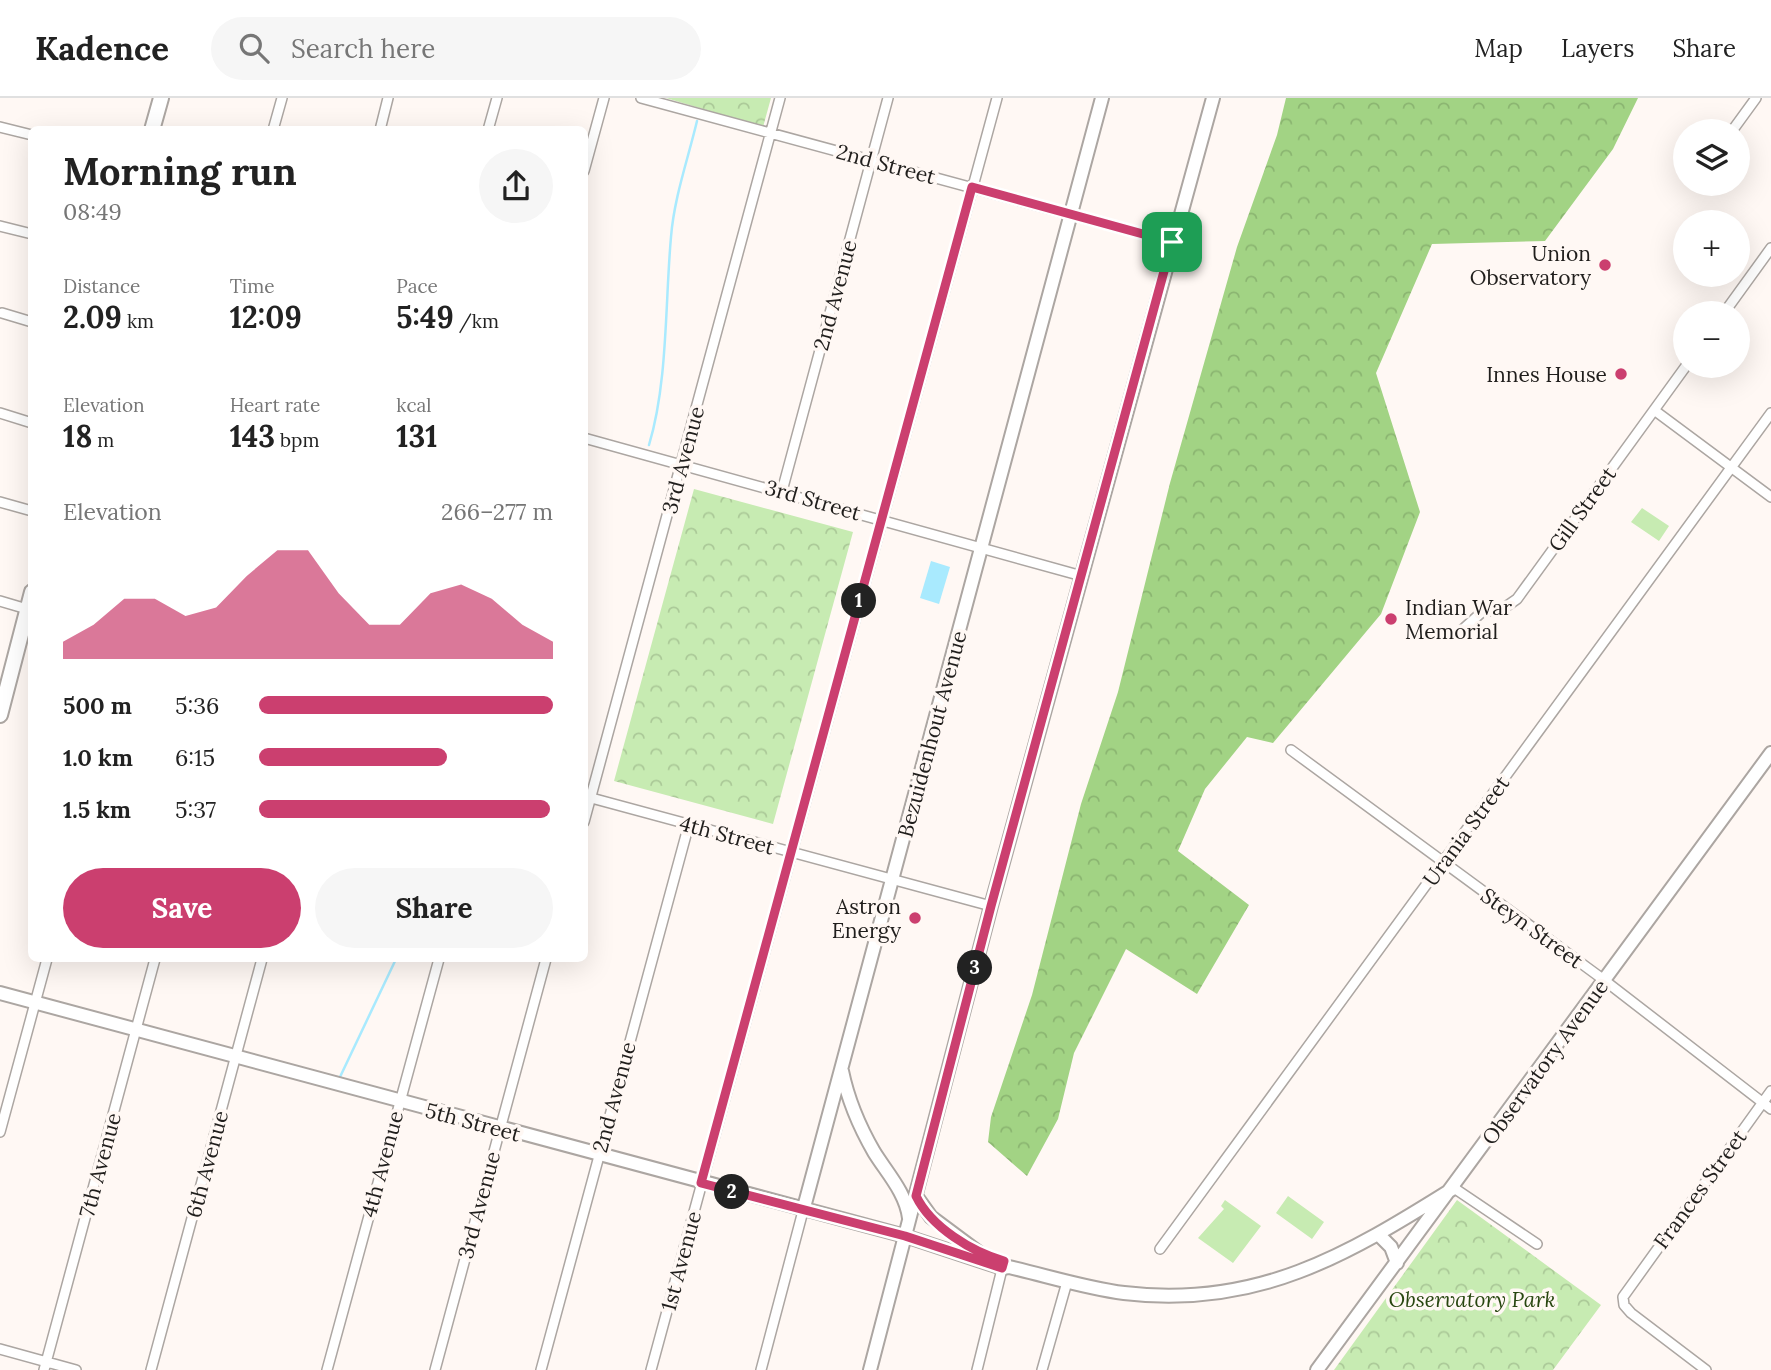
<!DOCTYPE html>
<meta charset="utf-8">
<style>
:root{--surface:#fff;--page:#f6f6f6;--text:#222;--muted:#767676;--line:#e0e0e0;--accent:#cb3f6f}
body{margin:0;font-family:Lora,serif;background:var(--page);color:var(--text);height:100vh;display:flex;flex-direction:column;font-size:26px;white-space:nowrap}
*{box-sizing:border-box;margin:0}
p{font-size:23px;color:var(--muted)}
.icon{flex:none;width:38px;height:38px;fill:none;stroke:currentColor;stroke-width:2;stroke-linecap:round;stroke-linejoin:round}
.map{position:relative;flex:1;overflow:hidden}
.details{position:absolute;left:28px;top:28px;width:560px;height:836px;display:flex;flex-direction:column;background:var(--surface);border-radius:10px;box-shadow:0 7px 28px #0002}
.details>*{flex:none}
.buttons{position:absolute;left:1673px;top:21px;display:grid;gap:14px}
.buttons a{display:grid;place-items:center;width:77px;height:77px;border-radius:50%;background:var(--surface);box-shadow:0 7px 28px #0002;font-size:35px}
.pin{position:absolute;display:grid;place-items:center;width:60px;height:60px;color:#fff;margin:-30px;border-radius:14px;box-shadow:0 4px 10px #0006}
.km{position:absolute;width:35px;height:35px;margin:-18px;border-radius:50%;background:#222;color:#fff;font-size:19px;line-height:35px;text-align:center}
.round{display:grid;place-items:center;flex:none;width:74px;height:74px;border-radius:37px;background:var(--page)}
.headline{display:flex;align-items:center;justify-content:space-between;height:119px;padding:0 35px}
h1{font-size:38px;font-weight:700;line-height:52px}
.metrics{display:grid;grid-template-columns:repeat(3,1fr);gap:10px;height:119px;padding:7px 35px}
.metrics div{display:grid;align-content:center}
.metrics b{font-size:30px;font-weight:700}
.metrics small{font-size:19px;font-weight:400}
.metrics p{font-size:19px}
.chart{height:196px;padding:14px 35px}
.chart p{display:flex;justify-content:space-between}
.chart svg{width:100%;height:126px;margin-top:7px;fill:var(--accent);opacity:.7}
.button{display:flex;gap:14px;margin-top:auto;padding:14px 35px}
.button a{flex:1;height:80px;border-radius:42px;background:var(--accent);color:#fff;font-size:28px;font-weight:700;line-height:80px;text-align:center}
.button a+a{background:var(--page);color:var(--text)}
ul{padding:0 35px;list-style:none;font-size:23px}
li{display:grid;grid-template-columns:112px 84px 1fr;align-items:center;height:52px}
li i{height:18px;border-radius:9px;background:var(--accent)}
header{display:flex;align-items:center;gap:42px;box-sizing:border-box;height:98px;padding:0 35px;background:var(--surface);border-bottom:2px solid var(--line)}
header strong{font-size:33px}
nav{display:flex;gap:38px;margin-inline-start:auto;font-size:24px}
.search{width:490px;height:63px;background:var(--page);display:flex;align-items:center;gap:18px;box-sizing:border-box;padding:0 24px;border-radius:38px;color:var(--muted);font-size:26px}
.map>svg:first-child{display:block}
.forest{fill:url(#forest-crowns)}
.park{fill:url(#park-crowns)}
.pitch{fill:#c7ebb2}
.water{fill:#a9eafe}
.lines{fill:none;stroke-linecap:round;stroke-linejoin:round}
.stream{stroke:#a9eafe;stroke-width:2.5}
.street-casing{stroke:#aca6a2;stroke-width:12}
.secondary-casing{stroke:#aca6a2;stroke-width:16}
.primary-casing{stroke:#aca6a2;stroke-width:18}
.street{stroke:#fff;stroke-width:9}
.secondary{stroke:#fff;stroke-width:12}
.primary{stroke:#fff;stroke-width:14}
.route-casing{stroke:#fff;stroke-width:14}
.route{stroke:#cb3f6f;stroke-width:9}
.poi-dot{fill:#cb3f6f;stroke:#fff8f4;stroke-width:2.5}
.labels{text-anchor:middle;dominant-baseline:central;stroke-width:7;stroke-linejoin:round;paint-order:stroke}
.street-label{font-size:21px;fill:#201e1c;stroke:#fff8f4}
.poi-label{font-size:21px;fill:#201e1c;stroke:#fff8f4;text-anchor:end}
.park-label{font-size:21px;font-style:italic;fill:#284610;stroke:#fff8f4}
</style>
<header>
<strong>Kadence</strong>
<div class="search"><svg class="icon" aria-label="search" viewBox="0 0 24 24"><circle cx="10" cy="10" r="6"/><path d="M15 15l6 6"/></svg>Search here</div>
<nav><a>Map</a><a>Layers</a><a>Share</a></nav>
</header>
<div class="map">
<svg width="1771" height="1272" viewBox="0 0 1771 1272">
<defs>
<pattern id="forest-crowns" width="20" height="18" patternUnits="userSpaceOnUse" patternTransform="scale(1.75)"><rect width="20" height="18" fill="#a2d384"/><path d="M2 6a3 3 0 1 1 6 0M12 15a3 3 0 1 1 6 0" fill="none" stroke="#8bb571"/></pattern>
<pattern id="park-crowns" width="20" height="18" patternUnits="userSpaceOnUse" patternTransform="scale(1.75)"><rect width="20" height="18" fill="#c7ebb2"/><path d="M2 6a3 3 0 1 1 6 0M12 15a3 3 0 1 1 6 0" fill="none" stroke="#abc998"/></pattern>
</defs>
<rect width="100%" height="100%" fill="#fff8f4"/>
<path class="forest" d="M 1286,0 L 1638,0 L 1613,51 L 1545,143 L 1432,146 L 1376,275 L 1420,414 L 1381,516 L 1273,645 L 1247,639 L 1205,691 L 1178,753 L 1249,807 L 1197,896 L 1126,851 L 1074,955 L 1058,1021 L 1027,1078 L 988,1044 L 991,1019 L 1032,897 L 1081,706 L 1118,594 L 1170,385 L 1237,149 L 1277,37 Z"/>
<path class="park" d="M 666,0 L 771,0 L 763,29 Z
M 694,391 L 853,434 L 773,726 L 614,683 Z
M 1457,1102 L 1601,1207 L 1553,1272 L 1334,1272 Z"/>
<path class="pitch" d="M 1642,410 L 1669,428 L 1659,443 L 1631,424 Z
M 1288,1098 L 1324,1124 L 1312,1141 L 1276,1115 Z
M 1225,1102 L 1261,1128 L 1233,1165 L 1198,1140 L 1224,1111 L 1221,1108 Z"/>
<path class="water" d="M 931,463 L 950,469 L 939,506 L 920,500 Z"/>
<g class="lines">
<path class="stream" d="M 649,347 C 668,284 665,205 671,139 C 674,100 688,61 697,23
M 340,979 L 396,861"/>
<defs>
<path id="street" d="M 641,0 L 1172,144
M 0,29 L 32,37
M 273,32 L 282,0
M 380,32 L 388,0
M 488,32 L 497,0
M 1732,33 L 1756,0
M 584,73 L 604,0
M 0,128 L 32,136
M 2,215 L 32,224
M 1724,215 L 1771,150
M 1654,312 L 1771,399
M 0,315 L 32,325
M 584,340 L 1082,478
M 782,393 L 888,0
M 0,404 L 32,413
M 0,503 L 27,511
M 1462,532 L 1482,514 L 1504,510 L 1517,501 L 1686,268
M 1291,652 L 1604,882 L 1771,1011
M 584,698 L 991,808
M 584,724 L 780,0
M 0,1034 L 47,861
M 1454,1090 L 1537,1146
M 1160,1151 L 1771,315
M 0,1251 L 76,1272
M 44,1272 L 155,861
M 151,1272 L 262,861
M 327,1272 L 439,861
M 435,1272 L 546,861
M 541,1272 L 689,726
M 651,1272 L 997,0
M 761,1272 L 803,1113
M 977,1272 L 1004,1163
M 1042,1272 L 1067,1184
M 1706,1272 L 1631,1215 L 1624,1207 L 1623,1199 L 1771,993"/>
<path id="secondary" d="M 0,895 L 905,1138 L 1002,1170 L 1009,1169 C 1048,1178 1085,1190 1124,1195 C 1257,1211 1347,1157 1454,1090
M 842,973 C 848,1002 859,1028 874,1054 C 887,1075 906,1095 909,1120
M 916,1098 L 931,1119 L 982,1157
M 803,1113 L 1102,0
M 1379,1137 L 1391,1149 L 1397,1165
M 870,1272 L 991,808 L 1213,0
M 1317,1272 L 1771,655"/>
<path id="primary" d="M 152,32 L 161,0
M 0,617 L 32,494"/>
</defs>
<use href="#street" class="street-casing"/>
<use href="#secondary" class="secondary-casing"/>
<use href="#primary" class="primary-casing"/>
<use href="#street" class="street"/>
<use href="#secondary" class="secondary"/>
<use href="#primary" class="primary"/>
</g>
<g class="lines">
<defs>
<path id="route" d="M 972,89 L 1172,144 L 991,808 L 916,1098 C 931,1129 972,1154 1004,1163 L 1002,1170 L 905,1138 L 701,1085 Z"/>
</defs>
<use href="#route" class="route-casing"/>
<use href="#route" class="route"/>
</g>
<g class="poi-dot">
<circle cx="1605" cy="167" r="7"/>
<circle cx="1621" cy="276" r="7"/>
<circle cx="1391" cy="521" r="7"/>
<circle cx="915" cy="820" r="7"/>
</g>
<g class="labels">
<g class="street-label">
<text transform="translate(886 66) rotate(15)">2nd Street</text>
<text transform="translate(835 197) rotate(-75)">2nd Avenue</text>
<text transform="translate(683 362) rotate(-75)">3rd Avenue</text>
<text transform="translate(813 402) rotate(16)">3rd Street</text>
<text transform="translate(1582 411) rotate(-54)">Gill Street</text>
<text transform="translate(932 636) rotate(-75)">Bezuidenhout Avenue</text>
<text transform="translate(1466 733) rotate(-54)">Urania Street</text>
<text transform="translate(727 737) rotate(15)">4th Street</text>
<text transform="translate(1532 830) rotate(36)">Steyn Street</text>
<text transform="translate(1545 964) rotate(-54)">Observatory Avenue</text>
<text transform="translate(614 999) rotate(-75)">2nd Avenue</text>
<text transform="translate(473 1024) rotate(15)">5th Street</text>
<text transform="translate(207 1066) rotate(-75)">6th Avenue</text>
<text transform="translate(382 1066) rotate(-75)">4th Avenue</text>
<text transform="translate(100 1067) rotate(-75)">7th Avenue</text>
<text transform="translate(1700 1091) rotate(-54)">Frances Street</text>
<text transform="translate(479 1107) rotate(-75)">3rd Avenue</text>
<text transform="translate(681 1163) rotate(-75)">1st Avenue</text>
</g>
<g class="poi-label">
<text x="1591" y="155">Union<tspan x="1591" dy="24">Observatory</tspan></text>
<text x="1607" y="276">Innes House</text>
<text x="1405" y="509" text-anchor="start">Indian War<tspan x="1405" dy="24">Memorial</tspan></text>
<text x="901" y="808">Astron<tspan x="901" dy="24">Energy</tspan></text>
</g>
<g class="park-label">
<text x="1472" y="1201">Observatory Park</text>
</g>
</g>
</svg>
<div class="buttons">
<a><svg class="icon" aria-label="layers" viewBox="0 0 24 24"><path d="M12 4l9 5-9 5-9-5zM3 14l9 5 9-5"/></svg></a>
<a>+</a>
<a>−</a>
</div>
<div class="pin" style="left:1172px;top:144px;background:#1e9e55"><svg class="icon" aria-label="arrive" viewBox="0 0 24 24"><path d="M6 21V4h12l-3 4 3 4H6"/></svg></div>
<b class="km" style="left:859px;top:503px">1</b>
<b class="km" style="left:732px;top:1094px">2</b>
<b class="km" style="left:975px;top:870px">3</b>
<section class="details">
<div class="headline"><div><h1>Morning run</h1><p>08:49</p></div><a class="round"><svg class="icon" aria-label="share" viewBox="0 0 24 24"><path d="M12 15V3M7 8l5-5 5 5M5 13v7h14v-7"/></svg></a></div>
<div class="metrics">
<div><p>Distance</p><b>2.09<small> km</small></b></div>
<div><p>Time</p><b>12:09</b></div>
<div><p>Pace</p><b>5:49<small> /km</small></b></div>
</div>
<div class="metrics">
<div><p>Elevation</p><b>18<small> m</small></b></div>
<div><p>Heart rate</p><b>143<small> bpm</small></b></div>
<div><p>kcal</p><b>131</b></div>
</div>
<div class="chart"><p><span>Elevation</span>266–277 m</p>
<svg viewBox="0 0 160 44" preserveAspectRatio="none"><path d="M0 44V38L10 32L20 23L30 23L40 29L50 26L60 15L70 6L80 6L90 21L100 32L110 32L120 21L130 18L140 23L150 32L160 38V44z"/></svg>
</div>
<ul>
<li><b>500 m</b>5:36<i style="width:100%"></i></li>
<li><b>1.0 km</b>6:15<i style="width:64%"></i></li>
<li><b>1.5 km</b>5:37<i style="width:99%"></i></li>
</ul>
<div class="button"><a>Save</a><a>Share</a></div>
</section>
</div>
